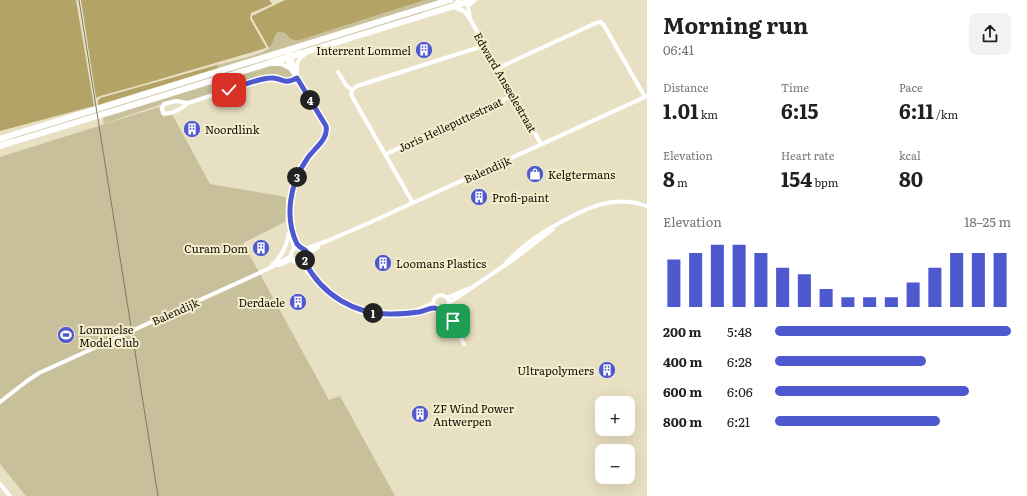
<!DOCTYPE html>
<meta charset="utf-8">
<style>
:root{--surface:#fff;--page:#f2f2f2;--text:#202124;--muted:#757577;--accent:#4f59cf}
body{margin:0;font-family:Literata,serif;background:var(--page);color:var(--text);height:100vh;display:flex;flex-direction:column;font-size:15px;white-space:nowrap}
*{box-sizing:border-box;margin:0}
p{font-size:13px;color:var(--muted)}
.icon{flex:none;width:22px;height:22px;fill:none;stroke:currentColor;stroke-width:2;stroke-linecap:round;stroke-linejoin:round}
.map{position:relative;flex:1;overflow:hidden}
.details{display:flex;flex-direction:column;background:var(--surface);width:380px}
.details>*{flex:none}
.controls{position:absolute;left:595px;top:396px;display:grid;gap:8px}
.controls a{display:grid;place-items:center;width:40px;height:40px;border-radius:8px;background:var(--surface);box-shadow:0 4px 16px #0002;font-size:20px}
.pin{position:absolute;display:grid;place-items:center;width:34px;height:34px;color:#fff;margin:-17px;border-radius:8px;box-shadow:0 2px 6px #0006}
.km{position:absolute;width:20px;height:20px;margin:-10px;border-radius:50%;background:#222;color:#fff;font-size:11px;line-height:20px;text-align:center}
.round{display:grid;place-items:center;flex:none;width:42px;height:42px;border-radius:8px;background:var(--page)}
.head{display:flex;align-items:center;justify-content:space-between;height:68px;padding:0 16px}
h1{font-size:22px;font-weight:700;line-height:30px}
.metrics{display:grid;grid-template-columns:repeat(3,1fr);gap:6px;height:68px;padding:4px 16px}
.metrics div{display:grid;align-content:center}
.metrics b{font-size:20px;font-weight:700}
.metrics small{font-size:11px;font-weight:400}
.metrics p{font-size:11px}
.chart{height:112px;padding:8px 16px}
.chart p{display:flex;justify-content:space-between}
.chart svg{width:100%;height:72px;margin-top:4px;stroke:var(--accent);stroke-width:6}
ul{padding:0 16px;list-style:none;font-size:13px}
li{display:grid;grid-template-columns:64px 48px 1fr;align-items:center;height:30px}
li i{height:10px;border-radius:5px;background:var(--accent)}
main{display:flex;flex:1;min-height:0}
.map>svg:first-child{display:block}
.green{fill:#c8bf9b}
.forest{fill:#b3a367}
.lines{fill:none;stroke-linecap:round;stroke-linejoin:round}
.minor{stroke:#fff;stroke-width:4}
.highway{stroke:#fff;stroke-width:6}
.rail{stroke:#7e7965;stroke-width:1}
.route-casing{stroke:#fff;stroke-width:8}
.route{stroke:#4f59cf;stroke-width:5}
.labels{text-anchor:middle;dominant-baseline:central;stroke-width:4;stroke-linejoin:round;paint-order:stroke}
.poi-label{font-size:11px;fill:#100d04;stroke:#f6edce;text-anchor:start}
.street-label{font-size:11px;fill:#100d04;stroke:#f6edce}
</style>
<main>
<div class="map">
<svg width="647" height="496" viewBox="0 0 647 496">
<rect width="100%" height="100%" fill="#e8e0c2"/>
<path class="green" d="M 425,0 L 439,0 L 218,68 L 217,65 C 228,62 262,55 269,48 C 274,43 273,37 278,32 L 285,33 C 290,39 292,41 300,40 Z
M 448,3 L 451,3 L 423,12 L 419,15 L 301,52 L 300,49 Z
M 268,59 L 269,61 L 13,140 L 12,137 Z
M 273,65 C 282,66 287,67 292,75 L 291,78 L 287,80 L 276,77 L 267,77 L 186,102 L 176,99 L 104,124 L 103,118 Z
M 159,107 L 163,117 L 172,114 L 210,184 L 286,197 L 285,222 L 243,243 L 329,400 L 340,396 L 395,496 L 26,496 L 0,464 L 0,157 Z"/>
<path class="forest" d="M 0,0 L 76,0 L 94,106 L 0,131 Z
M 81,0 L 269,0 L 272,4 L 251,13 L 250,19 L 266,47 L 266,48 L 140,85 L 100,96 L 96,98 Z
M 285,0 L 425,0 L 300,40 C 292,41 290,39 285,33 L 278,32 C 273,37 274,43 269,48 L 252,18 L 252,16 Z
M 217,65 L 218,68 L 98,105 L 98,101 L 100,98 Z"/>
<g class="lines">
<path class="minor" d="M 459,0 L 453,7 L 464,11 L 470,19 L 541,144
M 470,18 L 468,6 L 473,2
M 288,52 L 288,61 L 291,69 C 298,80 326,120 326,130 C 327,140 311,151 306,160 C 292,181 289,206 290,231 C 290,237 293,242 294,248
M 290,55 L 295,70
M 273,64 L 282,64 L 291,69
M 498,68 L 596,23 L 601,22 L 605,27 L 645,97
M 338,72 L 346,85 L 352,90
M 297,77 C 297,67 295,59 306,54
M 352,90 L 357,86 L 480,47 L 485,44
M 352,90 L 351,94 L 353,98 L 413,203
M 188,103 L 176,101 L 164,104 L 162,108 L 163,113 C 172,115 181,109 188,103 L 263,79 L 273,78 L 286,82 L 297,78
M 386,154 L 514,95
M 291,226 L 295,241 L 299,247
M291 255a8 8 0 1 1 16 0a8 8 0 1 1-16 0Z
M 305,249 L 327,241 L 371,222 L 647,96
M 307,254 L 318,247
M 304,261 L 314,277
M 300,262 C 336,313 378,321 435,308
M 505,264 C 520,248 537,235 556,225 C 586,208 612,194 647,206
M 272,265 C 282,256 287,246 289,233
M 279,265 L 293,259
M433 303a8 8 0 1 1 16 0a8 8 0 1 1-16 0Z
M 447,298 L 467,289
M 449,303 L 517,257 L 553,229
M 447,308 L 455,327
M 417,310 L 433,303
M 443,311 L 456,329 L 464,344
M 0,402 L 27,381 L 39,373 L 268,269 L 291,256
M 0,484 L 10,496"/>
<path class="highway" d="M 0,139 L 450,0
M 0,146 L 474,0"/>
<path class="rail" d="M 79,0 L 158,496"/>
</g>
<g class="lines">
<defs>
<path id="route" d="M 229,90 C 241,86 261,77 273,78 C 285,79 283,85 297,78 L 326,126 C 329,140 313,149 307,159 C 290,183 284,217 297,244 C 304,253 309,245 305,262 C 322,295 355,315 392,314 C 401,314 411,313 419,312 C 424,311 430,308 434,308 C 437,308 439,311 442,311 L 447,308 L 453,321"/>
</defs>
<use href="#route" class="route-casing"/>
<use href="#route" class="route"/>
</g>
<defs>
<symbol id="building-disc" viewBox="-11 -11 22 22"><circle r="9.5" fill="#4f59cf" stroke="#f6edce"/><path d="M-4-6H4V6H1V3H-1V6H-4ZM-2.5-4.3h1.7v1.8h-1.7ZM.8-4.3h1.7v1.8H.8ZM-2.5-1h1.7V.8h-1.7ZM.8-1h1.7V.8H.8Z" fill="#fff"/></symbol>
<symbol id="shop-disc" viewBox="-11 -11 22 22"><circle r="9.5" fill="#4f59cf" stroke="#f6edce"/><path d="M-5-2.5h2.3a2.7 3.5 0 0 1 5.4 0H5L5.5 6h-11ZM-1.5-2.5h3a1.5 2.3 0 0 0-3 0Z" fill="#fff"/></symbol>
<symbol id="stadium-disc" viewBox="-11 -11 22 22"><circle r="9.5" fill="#4f59cf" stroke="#f6edce"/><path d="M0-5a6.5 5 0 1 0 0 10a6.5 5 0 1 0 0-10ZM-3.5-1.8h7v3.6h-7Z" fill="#fff"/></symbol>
</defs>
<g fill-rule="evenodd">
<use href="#building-disc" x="414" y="40" width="20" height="20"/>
<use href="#building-disc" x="182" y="119" width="20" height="20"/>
<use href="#shop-disc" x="525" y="164" width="20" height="20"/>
<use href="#building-disc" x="469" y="187" width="20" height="20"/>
<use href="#building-disc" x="251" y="238" width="20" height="20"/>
<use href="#building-disc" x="373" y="253" width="20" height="20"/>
<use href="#building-disc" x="288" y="292" width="20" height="20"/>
<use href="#stadium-disc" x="56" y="325" width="20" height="20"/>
<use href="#building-disc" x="597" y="360" width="20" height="20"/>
<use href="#building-disc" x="410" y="404" width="20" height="20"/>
</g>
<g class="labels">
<g class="poi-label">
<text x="411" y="50" text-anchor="end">Interrent Lommel</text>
<text x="205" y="129">Noordlink</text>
<text x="548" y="174">Kelgtermans</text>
<text x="492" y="197">Profi-paint</text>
<text x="248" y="248" text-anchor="end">Curam Dom</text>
<text x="396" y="263">Loomans Plastics</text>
<text x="285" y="302" text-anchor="end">Derdaele</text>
<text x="79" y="329">Lommelse<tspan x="79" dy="13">Model Club</tspan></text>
<text x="594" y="370" text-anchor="end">Ultrapolymers</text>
<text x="433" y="408">ZF Wind Power<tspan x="433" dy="13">Antwerpen</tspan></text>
</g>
<g class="street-label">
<text transform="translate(506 82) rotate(60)">Edward Anseelestraat</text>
<text transform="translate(450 124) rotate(-25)">Joris Helleputtestraat</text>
<text transform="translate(487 169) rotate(-24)">Balendijk</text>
<text transform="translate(175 311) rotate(-24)">Balendijk</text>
</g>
</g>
</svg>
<div class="controls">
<a>+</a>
<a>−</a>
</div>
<div class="pin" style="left:453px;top:321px;background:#1e9e55"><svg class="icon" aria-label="arrive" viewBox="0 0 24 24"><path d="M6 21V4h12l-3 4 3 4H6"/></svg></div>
<div class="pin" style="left:229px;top:90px;background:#d93025"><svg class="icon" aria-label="check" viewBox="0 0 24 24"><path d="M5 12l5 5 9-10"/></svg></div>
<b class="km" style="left:373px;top:313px">1</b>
<b class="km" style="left:305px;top:260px">2</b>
<b class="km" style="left:297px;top:177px">3</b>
<b class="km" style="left:310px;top:100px">4</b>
</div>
<section class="details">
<div class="head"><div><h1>Morning run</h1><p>06:41</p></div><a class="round"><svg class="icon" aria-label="share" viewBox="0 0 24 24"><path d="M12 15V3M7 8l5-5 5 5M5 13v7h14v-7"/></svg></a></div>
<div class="metrics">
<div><p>Distance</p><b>1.01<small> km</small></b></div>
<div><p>Time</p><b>6:15</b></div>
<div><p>Pace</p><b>6:11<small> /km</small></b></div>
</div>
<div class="metrics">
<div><p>Elevation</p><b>8<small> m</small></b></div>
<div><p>Heart rate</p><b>154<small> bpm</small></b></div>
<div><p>kcal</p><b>80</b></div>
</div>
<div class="chart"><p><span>Elevation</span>18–25 m</p>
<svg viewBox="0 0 160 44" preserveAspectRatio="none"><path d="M5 44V15M15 44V11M25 44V6M35 44V6M45 44V11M55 44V20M65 44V24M75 44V33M85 44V38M95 44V38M105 44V38M115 44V29M125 44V20M135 44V11M145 44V11M155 44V11"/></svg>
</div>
<ul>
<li><b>200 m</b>5:48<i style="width:100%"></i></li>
<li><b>400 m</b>6:28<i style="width:64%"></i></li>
<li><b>600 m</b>6:06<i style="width:82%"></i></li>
<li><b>800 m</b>6:21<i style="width:70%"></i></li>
</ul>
</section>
</main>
